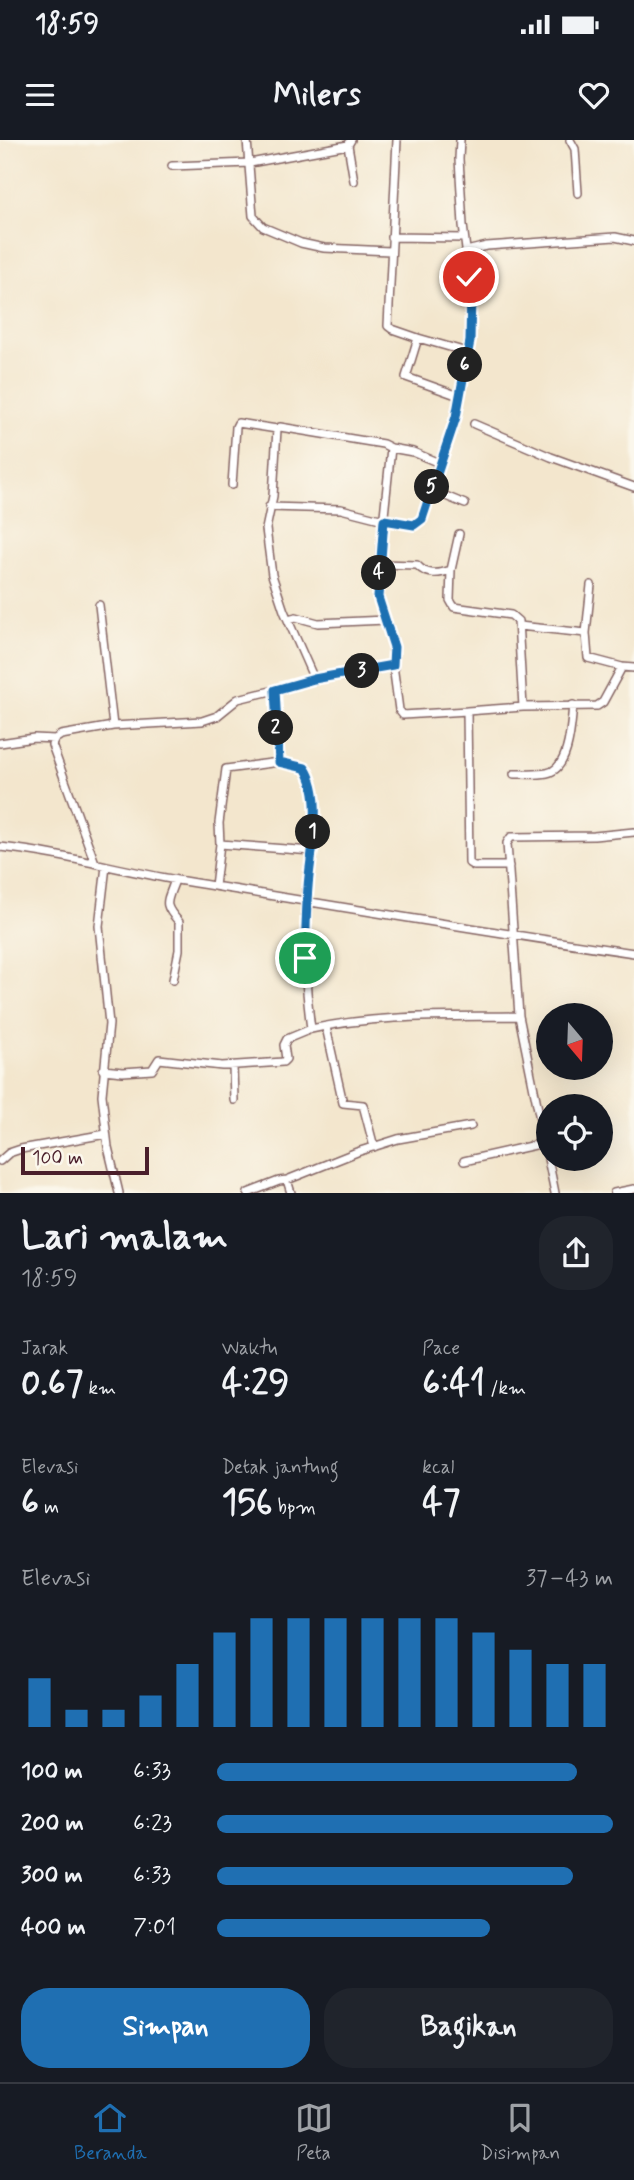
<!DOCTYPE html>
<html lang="id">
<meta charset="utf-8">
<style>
:root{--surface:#171b24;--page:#20242c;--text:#f1f3f6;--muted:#9ea1a6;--line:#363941;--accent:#1f6fb2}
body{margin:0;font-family:Mynerve,sans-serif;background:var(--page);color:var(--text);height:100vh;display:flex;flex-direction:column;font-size:26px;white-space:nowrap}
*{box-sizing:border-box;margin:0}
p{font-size:23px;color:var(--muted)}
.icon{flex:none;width:38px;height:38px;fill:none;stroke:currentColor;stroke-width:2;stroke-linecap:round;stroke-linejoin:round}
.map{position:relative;height:1053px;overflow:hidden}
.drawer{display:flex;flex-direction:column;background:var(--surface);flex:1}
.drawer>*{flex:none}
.needle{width:46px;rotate:161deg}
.buttons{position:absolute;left:536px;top:863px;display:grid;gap:14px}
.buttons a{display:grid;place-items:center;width:77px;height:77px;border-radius:50%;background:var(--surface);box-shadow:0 7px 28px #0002;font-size:35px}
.scale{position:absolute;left:21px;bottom:18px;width:128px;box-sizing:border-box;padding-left:7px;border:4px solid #4a1f2b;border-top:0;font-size:19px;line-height:24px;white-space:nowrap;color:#4a1f2b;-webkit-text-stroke:5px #fbf7ec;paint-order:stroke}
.pin{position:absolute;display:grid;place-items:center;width:60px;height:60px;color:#fff;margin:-30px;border:4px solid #fff;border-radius:50%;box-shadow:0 2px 7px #0007}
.km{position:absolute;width:35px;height:35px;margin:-18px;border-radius:50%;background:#222;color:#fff;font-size:19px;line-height:35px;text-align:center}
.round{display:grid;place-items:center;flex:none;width:74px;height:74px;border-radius:28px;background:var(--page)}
.summary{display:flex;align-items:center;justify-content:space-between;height:119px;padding:0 21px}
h1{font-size:38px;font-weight:700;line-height:52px}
.figures{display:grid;grid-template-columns:repeat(3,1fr);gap:10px;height:119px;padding:7px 21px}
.figures div{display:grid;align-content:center}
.figures b{font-size:35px;font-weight:700}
.figures small{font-size:19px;font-weight:400}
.figures p{font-size:19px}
.chart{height:196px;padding:14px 21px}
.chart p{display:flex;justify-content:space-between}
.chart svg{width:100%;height:126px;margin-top:7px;stroke:var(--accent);stroke-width:6}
.primary-button{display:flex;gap:14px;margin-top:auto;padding:14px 21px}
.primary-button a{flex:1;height:80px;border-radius:28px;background:var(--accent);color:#fff;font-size:28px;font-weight:700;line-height:80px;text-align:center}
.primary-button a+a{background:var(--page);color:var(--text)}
ul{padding:0 21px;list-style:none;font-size:23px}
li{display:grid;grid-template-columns:112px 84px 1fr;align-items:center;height:52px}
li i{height:18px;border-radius:9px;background:var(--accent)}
.status{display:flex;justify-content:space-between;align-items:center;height:49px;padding:0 35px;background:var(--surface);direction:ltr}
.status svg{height:19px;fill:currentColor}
header{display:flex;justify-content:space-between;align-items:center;height:91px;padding:0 21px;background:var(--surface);font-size:32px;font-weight:700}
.dock{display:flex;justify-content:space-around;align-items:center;height:98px;border-top:2px solid var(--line);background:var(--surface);font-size:19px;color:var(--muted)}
.dock a{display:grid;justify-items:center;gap:4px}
.dock .selected{color:var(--accent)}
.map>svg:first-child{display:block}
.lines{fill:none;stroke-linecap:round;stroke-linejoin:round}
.minor-casing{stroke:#856564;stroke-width:10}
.minor{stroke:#fff;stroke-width:7}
.route-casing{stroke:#fff;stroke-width:14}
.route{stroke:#1f6fb2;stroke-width:9}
</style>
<div class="status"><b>18:59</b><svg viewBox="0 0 49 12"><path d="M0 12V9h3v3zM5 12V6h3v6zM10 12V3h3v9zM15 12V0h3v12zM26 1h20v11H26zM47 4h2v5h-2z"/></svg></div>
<header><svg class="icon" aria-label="menu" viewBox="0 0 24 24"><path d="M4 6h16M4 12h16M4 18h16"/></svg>Milers<svg class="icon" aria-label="heart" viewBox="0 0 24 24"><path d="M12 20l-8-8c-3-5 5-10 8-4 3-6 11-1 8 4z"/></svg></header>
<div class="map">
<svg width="634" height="1053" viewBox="0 0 634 1053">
<rect width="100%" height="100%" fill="#fbf7ec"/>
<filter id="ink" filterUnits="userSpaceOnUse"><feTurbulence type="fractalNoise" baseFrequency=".0143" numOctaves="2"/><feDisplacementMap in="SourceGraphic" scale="14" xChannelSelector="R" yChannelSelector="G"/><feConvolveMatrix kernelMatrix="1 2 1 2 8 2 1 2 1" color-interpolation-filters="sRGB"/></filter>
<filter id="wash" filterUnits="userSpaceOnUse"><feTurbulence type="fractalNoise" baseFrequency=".00686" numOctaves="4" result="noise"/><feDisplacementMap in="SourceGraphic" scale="28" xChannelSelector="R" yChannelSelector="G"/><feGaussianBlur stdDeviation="1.57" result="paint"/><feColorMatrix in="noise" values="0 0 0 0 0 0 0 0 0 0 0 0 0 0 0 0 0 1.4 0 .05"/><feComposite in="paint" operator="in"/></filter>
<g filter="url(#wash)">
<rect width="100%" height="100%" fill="#f3e6cd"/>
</g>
<g filter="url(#ink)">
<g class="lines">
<defs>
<path id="minor" d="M 247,0 L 253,76 L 263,87 L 301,103 L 324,108 L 390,111
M 351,0 L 348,5 L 354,41
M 397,0 L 388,186 L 392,189 L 418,198 L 406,237 L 459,256
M 570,0 L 575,9 L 578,53
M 172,26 L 250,23 L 348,5
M 391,97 L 464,98
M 466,111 L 487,106 L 615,97 L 634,101
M 418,198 L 467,212
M 474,284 L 551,317 L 634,347
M 391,308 L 413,312 L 439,323
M 232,345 L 236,287 L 238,283 L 277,289
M 431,350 L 465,364
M 269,367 L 341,369 L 384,380 L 414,385 L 422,379 L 439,323 L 454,285 L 469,201 L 471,151 L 463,85 L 459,19 L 460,0
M 379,424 L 417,425 C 426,435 437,435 451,430 L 459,394
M 451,430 L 450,460 L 454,467 L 511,475 L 518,481 L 523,567
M 288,479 L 296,477 L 318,483 L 386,480
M 519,486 L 586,493 L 588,518 L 622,527
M 586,493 L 591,445
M 314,539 L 284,471 L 272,435 L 266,389 L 273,356 L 277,289 L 280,287 L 383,304 L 391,308 L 379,424 L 378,457 L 394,507 L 393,525
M 467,571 L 523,567 L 597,566 L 603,562 L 622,527 L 634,528
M 113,586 L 202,581 L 217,576 L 238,559 L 275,550
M 0,603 L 34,598 L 55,599
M 279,622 L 226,629 L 219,683 L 220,704 L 312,711
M 514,634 C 524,634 537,635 547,633 C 570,629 571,583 573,565
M 0,707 C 60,713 118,730 177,740 C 330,765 482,791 634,813
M 95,723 L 52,605 L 55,599 L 61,595 L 113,586 L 99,465
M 106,726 L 99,786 L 109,884 L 102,955 L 108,1007 L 119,1053
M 509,726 L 474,726 L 469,723 L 467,571 L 403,575 L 399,570 L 393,525 L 314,539 L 275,550 L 279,622 L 305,628 C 325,658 311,705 308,739 C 306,764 306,789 305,814 C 305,839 308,865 311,889 C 378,874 450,877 519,876
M 215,746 L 220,704
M 173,840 L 179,810 L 179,782 C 162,763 167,763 175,740
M 326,887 L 343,963 L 363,965 L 374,1007
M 233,926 L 234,960
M 103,930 L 123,932 L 152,930 L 159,919 L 222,926 L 283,922 L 286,919 L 284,905 L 287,899 L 311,889
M 0,1021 L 9,1013 L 21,1009 L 106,994
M 464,1021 L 544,1003
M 287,1040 L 291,1053
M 248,1053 L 279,1041 L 287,1040 L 357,1012 L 398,999 L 471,986
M 555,1053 L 519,876 L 507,703 L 511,697 L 594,696 L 634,692
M 614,1053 L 634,1049"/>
</defs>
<use href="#minor" class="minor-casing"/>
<use href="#minor" class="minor"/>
</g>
</g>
<g class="lines" filter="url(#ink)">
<defs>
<path id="route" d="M 305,818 C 306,795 306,771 308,747 C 310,713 325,658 305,628 L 279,622 L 275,550 L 314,539 L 393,525 L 394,507 L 378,457 L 384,380 L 414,385 L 422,379 L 456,277 L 470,201 L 471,151 L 469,137"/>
</defs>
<use href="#route" class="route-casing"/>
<use href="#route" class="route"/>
</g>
</svg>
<div class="buttons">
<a><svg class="needle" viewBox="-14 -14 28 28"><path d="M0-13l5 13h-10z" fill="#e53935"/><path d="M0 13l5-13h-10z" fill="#9ea1a6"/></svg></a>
<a><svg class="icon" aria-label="locate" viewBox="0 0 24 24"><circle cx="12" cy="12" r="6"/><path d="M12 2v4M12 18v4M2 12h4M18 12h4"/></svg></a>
</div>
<div class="scale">100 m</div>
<div class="pin" style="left:305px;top:818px;background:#1e9e55"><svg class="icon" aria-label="arrive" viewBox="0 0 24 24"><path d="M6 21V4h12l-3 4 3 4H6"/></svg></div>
<div class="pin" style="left:469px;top:137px;background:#d93025"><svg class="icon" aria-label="check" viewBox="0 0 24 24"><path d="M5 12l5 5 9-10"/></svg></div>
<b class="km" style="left:313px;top:692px">1</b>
<b class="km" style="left:276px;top:588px">2</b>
<b class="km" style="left:362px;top:531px">3</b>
<b class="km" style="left:379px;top:433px">4</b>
<b class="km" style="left:432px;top:347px">5</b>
<b class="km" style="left:465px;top:225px">6</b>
</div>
<section class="drawer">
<div class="summary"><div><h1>Lari malam</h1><p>18:59</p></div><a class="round"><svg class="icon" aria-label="share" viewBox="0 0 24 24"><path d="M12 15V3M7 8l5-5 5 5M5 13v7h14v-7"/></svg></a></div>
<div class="figures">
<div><p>Jarak</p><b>0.67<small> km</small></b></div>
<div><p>Waktu</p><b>4:29</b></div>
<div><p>Pace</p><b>6:41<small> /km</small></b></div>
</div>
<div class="figures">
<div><p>Elevasi</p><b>6<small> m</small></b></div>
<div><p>Detak jantung</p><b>156<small> bpm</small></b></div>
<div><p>kcal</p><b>47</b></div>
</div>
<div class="chart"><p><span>Elevasi</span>37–43 m</p>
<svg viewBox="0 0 160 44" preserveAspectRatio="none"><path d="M5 44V27M15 44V38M25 44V38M35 44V33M45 44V22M55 44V11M65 44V6M75 44V6M85 44V6M95 44V6M105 44V6M115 44V6M125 44V11M135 44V17M145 44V22M155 44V22"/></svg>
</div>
<ul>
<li><b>100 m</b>6:33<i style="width:91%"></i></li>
<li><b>200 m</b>6:23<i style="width:100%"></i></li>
<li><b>300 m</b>6:33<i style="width:90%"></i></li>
<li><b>400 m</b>7:01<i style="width:69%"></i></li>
</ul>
<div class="primary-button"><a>Simpan</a><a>Bagikan</a></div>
</section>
<nav class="dock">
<a class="selected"><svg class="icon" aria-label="home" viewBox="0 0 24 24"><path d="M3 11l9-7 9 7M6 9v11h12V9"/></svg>Beranda</a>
<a><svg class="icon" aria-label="map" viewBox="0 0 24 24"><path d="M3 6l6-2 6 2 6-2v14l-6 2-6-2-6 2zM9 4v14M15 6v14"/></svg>Peta</a>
<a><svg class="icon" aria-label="saved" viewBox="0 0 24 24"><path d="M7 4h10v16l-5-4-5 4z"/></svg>Disimpan</a>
</nav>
